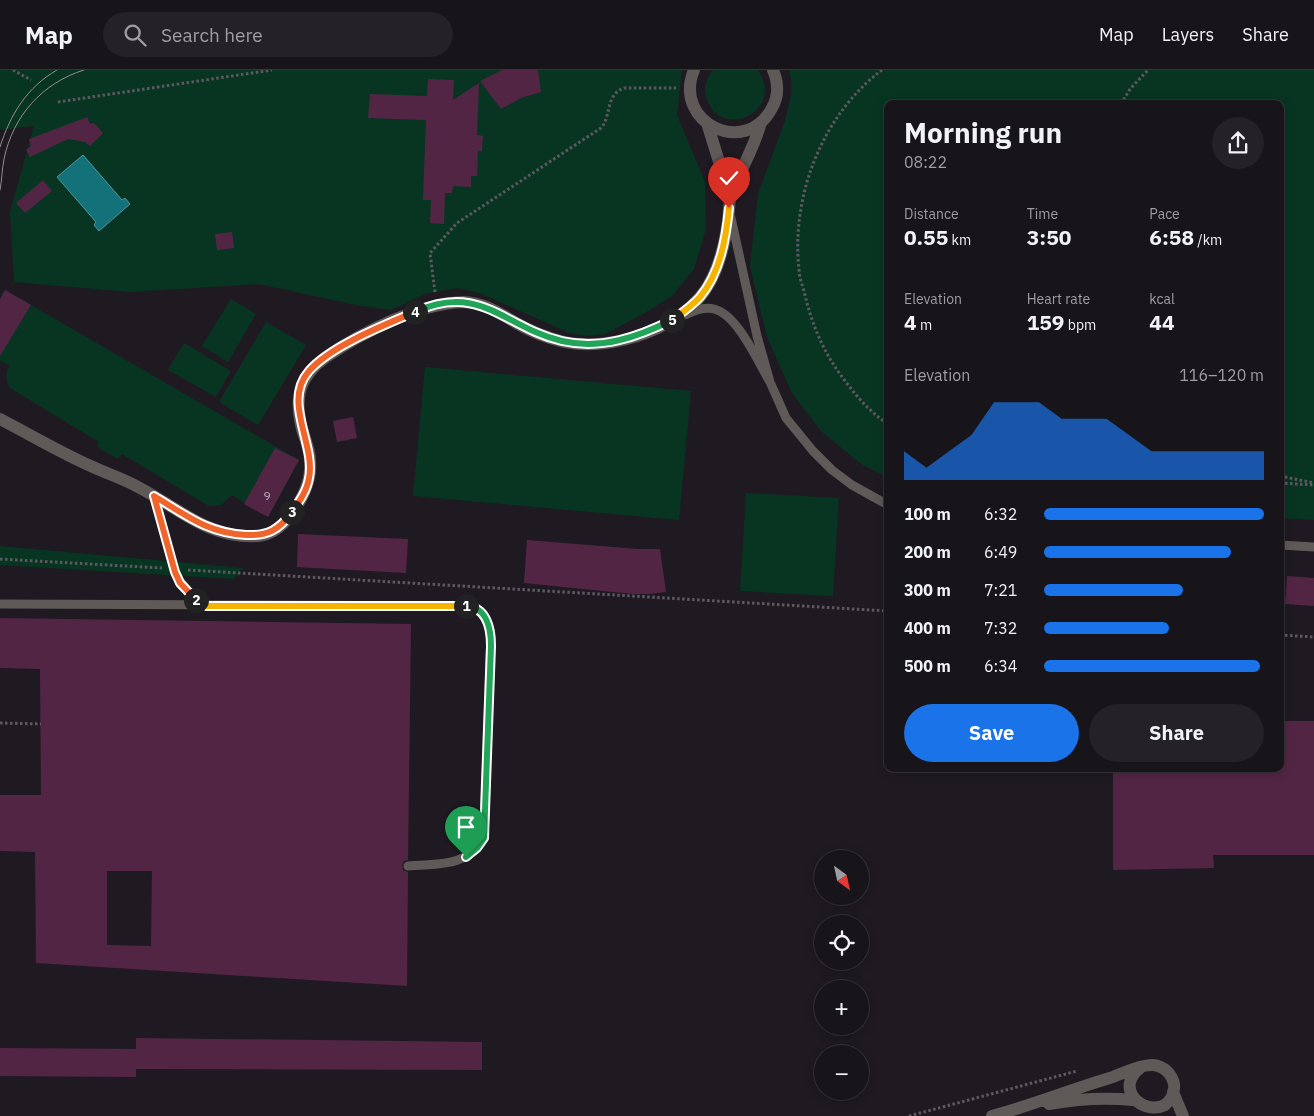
<!DOCTYPE html>
<meta charset="utf-8">
<style>
:root{--surface:#17141a;--page:#242127;--text:#f1f3f6;--muted:#9e9ea2;--line:#363339;--accent:#1a73e8}
body{margin:0;font-family:"IBM Plex Sans",sans-serif;background:var(--page);color:var(--text);height:100vh;display:flex;flex-direction:column;font-size:19px;white-space:nowrap}
*{box-sizing:border-box;margin:0}
p{font-size:16px;color:var(--muted)}
.icon{flex:none;width:28px;height:28px;fill:none;stroke:currentColor;stroke-width:2;stroke-linecap:round;stroke-linejoin:round}
.map{position:relative;flex:1;overflow:hidden}
.details{position:absolute;left:884px;top:30px;width:400px;height:672px;display:flex;flex-direction:column;background:var(--surface);border-radius:10px;box-shadow:0 2px 12px #0003,0 0 0 1px var(--line)}
.details>*{flex:none}
.needle{width:32px;rotate:147deg}
.buttons{position:absolute;left:814px;top:780px;display:grid;gap:10px}
.buttons a{display:grid;place-items:center;width:55px;height:55px;border-radius:50%;background:var(--surface);box-shadow:0 2px 12px #0003,0 0 0 1px var(--line);font-size:25px}
.pin{position:absolute;display:grid;place-items:center;width:42px;height:42px;color:#fff;margin:-51px -21px;border-radius:50% 50% 50% 0;rotate:-45deg;box-shadow:0 0 5px #0007}
.pin .icon{rotate:45deg}
.km{position:absolute;width:25px;height:25px;margin:-12px;border-radius:50%;background:#222;color:#fff;font-size:14px;line-height:25px;text-align:center}
.round{display:grid;place-items:center;flex:none;width:52px;height:52px;border-radius:26px;background:var(--page)}
.headline{display:flex;align-items:center;justify-content:space-between;height:85px;padding:0 20px}
h1{font-size:28px;font-weight:800;line-height:38px}
.metrics{display:grid;grid-template-columns:repeat(3,1fr);gap:8px;height:85px;padding:5px 20px}
.metrics div{display:grid;align-content:center}
.metrics b{font-size:21px;font-weight:800}
.metrics small{font-size:14px;font-weight:400}
.metrics p{font-size:14px}
.chart{height:140px;padding:10px 20px}
.chart p{display:flex;justify-content:space-between}
.chart svg{width:100%;height:90px;margin-top:5px;fill:var(--accent);opacity:.7}
.button{display:flex;gap:10px;margin-top:auto;padding:10px 20px}
.button a{flex:1;height:58px;border-radius:30px;background:var(--accent);color:#fff;font-size:20px;font-weight:800;line-height:58px;text-align:center}
.button a+a{background:var(--page);color:var(--text)}
ul{padding:0 20px;list-style:none;font-size:16px}
li{display:grid;grid-template-columns:80px 60px 1fr;align-items:center;height:38px}
li i{height:12px;border-radius:6px;background:var(--accent)}
header{display:flex;align-items:center;gap:30px;box-sizing:border-box;height:70px;padding:0 25px;background:var(--surface);border-bottom:1px solid var(--line)}
header strong{font-size:24px}
nav{display:flex;gap:28px;margin-inline-start:auto;font-size:18px}
.search{width:350px;height:45px;background:var(--page);display:flex;align-items:center;gap:12px;box-sizing:border-box;padding:0 18px;border-radius:28px;color:var(--muted);font-size:19px}
.map>svg:first-child{display:block}
.green{fill:#083522}
.water{fill:#13717a;stroke:#54949c}
.building{fill:#532545;fill-rule:evenodd}
.lines{fill:none;stroke-linecap:round;stroke-linejoin:round}
.path{stroke:#5e5961;stroke-width:3;stroke-dasharray:2.5 2.5;stroke-linecap:butt}
.service{stroke:#5f5958;stroke-width:9}
.minor{stroke:#5f5958;stroke-width:12}
.tram{stroke:#918d93;stroke-width:1}
.split-1-casing{stroke:#fff;stroke-width:10}
.split-2-casing{stroke:#fff;stroke-width:10}
.split-3-casing{stroke:#fff;stroke-width:10}
.split-4-casing{stroke:#fff;stroke-width:10}
.split-5-casing{stroke:#fff;stroke-width:10}
.split-6-casing{stroke:#fff;stroke-width:10}
.split-1{stroke:#22a559;stroke-width:6}
.split-2{stroke:#f5b400;stroke-width:6}
.split-3{stroke:#f0652b;stroke-width:6}
.split-4{stroke:#f0652b;stroke-width:6}
.split-5{stroke:#22a559;stroke-width:6}
.split-6{stroke:#f5b400;stroke-width:6}
.labels{text-anchor:middle;dominant-baseline:central;stroke-width:4;stroke-linejoin:round;paint-order:stroke}
.number-label{font-size:12px;fill:#c4b6c2}
</style>
<header>
<strong>Map</strong>
<div class="search"><svg class="icon" aria-label="search" viewBox="0 0 24 24"><circle cx="10" cy="10" r="6"/><path d="M15 15l6 6"/></svg>Search here</div>
<nav><a>Map</a><a>Layers</a><a>Share</a></nav>
</header>
<div class="map">
<svg width="1314" height="1046" viewBox="0 0 1314 1046">
<rect width="100%" height="100%" fill="#1f1a22"/>
<path class="green" d="M 0,0 L 682,0 L 677,45 L 705,112 L 706,159 L 694,199 L 672,226 L 643,244 L 605,264 L 586,266 L 567,262 L 482,224 L 458,218 L 425,224 L 391,240 L 356,235 L 259,214 L 129,222 L 14,212 L 10,142 L 34,56 L 0,60 Z
M 713,0 L 758,0 C 786,42 720,71 707,29 C 703,19 706,8 713,0 Z
M 789,0 L 1314,0 L 1314,450 L 1280,448 L 1280,34 L 888,34 L 887,407 L 861,394 L 821,361 L 792,323 L 767,267 L 750,196 L 758,124 L 785,51 L 791,25 L 791,9 Z
M 5,220 L 299,390 L 268,447 L 232,425 L 221,435 L 209,436 L 122,384 L 118,389 L 97,377 L 99,372 L 10,318 C 5,310 6,304 9,295 L 0,291 L 0,229 Z
M 231,229 L 256,244 L 228,292 L 202,276 Z
M 266,252 L 306,275 L 258,355 L 219,332 Z
M 184,273 L 231,301 L 216,327 L 168,300 Z
M 425,297 L 691,321 L 679,450 L 413,426 Z
M 746,423 L 839,428 L 833,526 L 740,521 Z
M 0,476 L 243,498 L 234,509 L 0,495 Z"/>
<path class="water" d="M 83,85 L 122,130 L 125,128 L 130,134 L 99,161 L 94,155 L 96,152 L 57,107 Z"/>
<path class="building" d="M 502,0 L 538,0 L 541,22 L 521,28 L 501,39 L 480,11 Z
M 428,9 L 454,10 L 453,30 L 479,13 L 477,65 L 483,66 L 482,81 L 478,81 L 477,106 L 471,106 L 471,117 L 453,116 L 452,123 L 445,123 L 444,154 L 430,153 L 431,130 L 423,130 L 426,50 L 368,48 L 370,24 L 427,26 Z
M 87,47 L 90,54 L 94,53 L 103,63 L 90,76 L 85,72 L 68,69 L 30,87 L 26,80 L 31,76 L 29,69 Z
M 43,110 L 52,121 L 25,143 L 16,133 Z
M 232,162 L 234,178 L 217,180 L 215,164 Z
M 5,220 L 31,235 L 0,286 L 0,229 Z
M 353,347 L 357,368 L 337,372 L 333,351 Z
M 275,378 L 299,390 L 268,447 L 244,434 Z
M 298,464 L 408,469 L 406,503 L 297,497 Z
M 527,470 L 638,479 L 660,479 L 666,522 L 649,524 L 633,524 L 524,513 Z
M 1287,506 L 1314,508 L 1314,536 L 1285,534 Z
M 0,548 L 411,554 L 408,790 L 404,791 L 402,796 L 403,800 L 408,802 L 407,916 L 36,893 L 35,782 L 0,781 L 0,725 L 41,725 L 40,599 L 0,598 ZM 107,801 L 152,801 L 151,876 L 107,875 Z
M 1280,651 L 1314,651 L 1314,785 L 1213,785 L 1214,798 L 1113,800 L 1113,699 L 1280,699 Z
M 136,968 L 482,972 L 482,1000 L 136,999 L 136,1007 L 0,1006 L 0,978 L 136,979 Z"/>
<g class="lines">
<path class="path" d="M 13,0 L 31,10
M 882,0 C 822,45 791,126 799,199 C 799,207 802,214 804,221 C 811,252 822,279 840,304 C 853,322 869,342 888,354
M 58,32 L 272,0
M 1121,34 L 1130,19 L 1148,0
M 435,222 L 430,183 L 457,153 L 601,58 C 612,45 605,25 624,18 L 676,18
M 1280,406 L 1314,413
M 1280,413 L 1314,415
M 0,489 L 162,498
M 188,500 L 888,541
M 1280,565 L 1314,567
M 0,653 L 41,654
M 909,1046 L 1077,1001"/>
<path class="service" d="M 684,245 C 693,242 703,236 714,239 C 738,245 758,292 770,312 L 757,266 L 731,148
M 770,312 L 786,348 L 813,381 L 832,400 L 852,415 L 888,435
M 154,426 L 175,502 C 182,517 192,527 207,536
M 1280,475 L 1314,477
M 0,534 L 470,536 C 483,542 488,550 491,564 L 484,768 C 464,798 441,793 408,796"/>
<path class="minor" d="M 694,0 C 672,53 746,88 772,38 C 779,26 778,12 773,0
M 707,53 L 730,127
M 0,349 C 31,365 61,383 93,397 C 108,404 124,409 138,417 C 179,438 208,469 258,466 C 271,465 282,456 290,446 C 302,430 312,411 310,391 C 310,380 305,369 302,359 C 294,327 299,306 326,287 C 361,263 420,233 463,232 C 483,232 501,244 518,254 C 532,262 548,268 564,272 C 612,282 685,258 709,214 C 720,195 725,172 728,151 C 729,143 729,136 730,129 C 732,122 736,115 738,108 C 746,90 756,72 761,52
M 1173,1022 L 1183,1046
M 1049,1034 C 1077,1029 1104,1027 1133,1030
M 992,1046 C 1033,1035 1072,1019 1113,1007 C 1123,1003 1142,994 1153,995 C 1164,996 1172,1004 1174,1014 C 1175,1022 1171,1030 1165,1035 C 1142,1046 1114,1018 1140,998"/>
<path class="tram" d="M 0,77 C 10,45 27,17 57,0
M 0,120 C 2,110 2,99 4,89 C 13,46 42,13 84,0"/>
</g>
<g class="lines">
<defs>
<path id="split-1" d="M 466,536 C 487,537 491,559 491,576 L 484,768 L 477,778 L 466,787"/>
<path id="split-2" d="M 196,530 L 207,536 L 466,536"/>
<path id="split-3" d="M 196,530 L 180,513 L 175,502 L 154,426 C 186,445 207,463 246,465 C 268,466 279,460 292,442"/>
<path id="split-4" d="M 292,442 C 299,432 307,421 309,408 C 316,374 282,332 309,301 C 331,276 384,255 415,242"/>
<path id="split-5" d="M 415,242 C 481,212 505,258 562,271 C 601,280 638,267 672,250"/>
<path id="split-6" d="M 672,250 C 682,243 692,236 700,227 C 720,203 726,169 729,138"/>
</defs>
<use href="#split-1" class="split-1-casing"/>
<use href="#split-2" class="split-2-casing"/>
<use href="#split-3" class="split-3-casing"/>
<use href="#split-4" class="split-4-casing"/>
<use href="#split-5" class="split-5-casing"/>
<use href="#split-6" class="split-6-casing"/>
<use href="#split-1" class="split-1"/>
<use href="#split-2" class="split-2"/>
<use href="#split-3" class="split-3"/>
<use href="#split-4" class="split-4"/>
<use href="#split-5" class="split-5"/>
<use href="#split-6" class="split-6"/>
</g>
<g class="labels">
<g class="number-label">
<text x="267" y="425">9</text>
</g>
</g>
</svg>
<div class="buttons">
<a><svg class="needle" viewBox="-14 -14 28 28"><path d="M0-13l5 13h-10z" fill="#e53935"/><path d="M0 13l5-13h-10z" fill="#9e9ea2"/></svg></a>
<a><svg class="icon" aria-label="locate" viewBox="0 0 24 24"><circle cx="12" cy="12" r="6"/><path d="M12 2v4M12 18v4M2 12h4M18 12h4"/></svg></a>
<a>+</a>
<a>−</a>
</div>
<div class="pin" style="left:466px;top:787px;background:#1e9e55"><svg class="icon" aria-label="arrive" viewBox="0 0 24 24"><path d="M6 21V4h12l-3 4 3 4H6"/></svg></div>
<div class="pin" style="left:729px;top:138px;background:#d93025"><svg class="icon" aria-label="check" viewBox="0 0 24 24"><path d="M5 12l5 5 9-10"/></svg></div>
<b class="km" style="left:466px;top:536px">1</b>
<b class="km" style="left:196px;top:530px">2</b>
<b class="km" style="left:292px;top:442px">3</b>
<b class="km" style="left:415px;top:242px">4</b>
<b class="km" style="left:672px;top:250px">5</b>
<section class="details">
<div class="headline"><div><h1>Morning run</h1><p>08:22</p></div><a class="round"><svg class="icon" aria-label="share" viewBox="0 0 24 24"><path d="M12 15V3M7 8l5-5 5 5M5 13v7h14v-7"/></svg></a></div>
<div class="metrics">
<div><p>Distance</p><b>0.55<small> km</small></b></div>
<div><p>Time</p><b>3:50</b></div>
<div><p>Pace</p><b>6:58<small> /km</small></b></div>
</div>
<div class="metrics">
<div><p>Elevation</p><b>4<small> m</small></b></div>
<div><p>Heart rate</p><b>159<small> bpm</small></b></div>
<div><p>kcal</p><b>44</b></div>
</div>
<div class="chart"><p><span>Elevation</span>116–120 m</p>
<svg viewBox="0 0 160 44" preserveAspectRatio="none"><path d="M0 44V30L10 38L20 30L30 22L40 6L50 6L60 6L70 14L80 14L90 14L100 22L110 30L120 30L130 30L140 30L150 30L160 30V44z"/></svg>
</div>
<ul>
<li><b>100 m</b>6:32<i style="width:100%"></i></li>
<li><b>200 m</b>6:49<i style="width:85%"></i></li>
<li><b>300 m</b>7:21<i style="width:63%"></i></li>
<li><b>400 m</b>7:32<i style="width:57%"></i></li>
<li><b>500 m</b>6:34<i style="width:98%"></i></li>
</ul>
<div class="button"><a>Save</a><a>Share</a></div>
</section>
</div>
